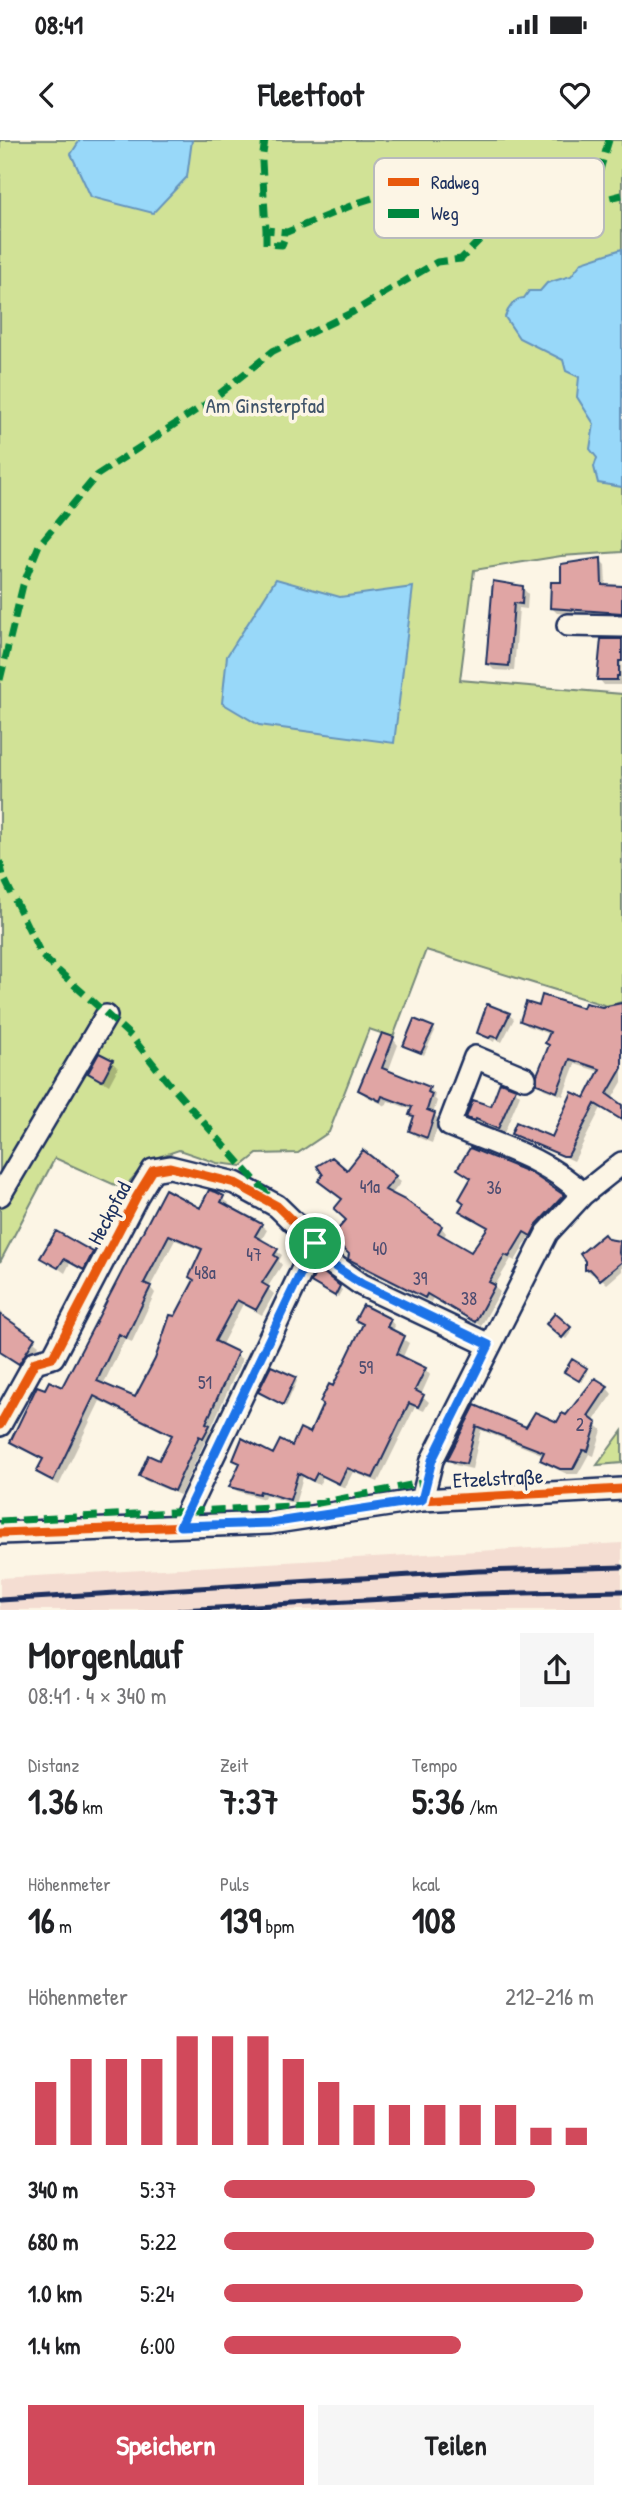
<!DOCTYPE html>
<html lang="de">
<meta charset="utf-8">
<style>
:root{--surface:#fff;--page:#f6f6f6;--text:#202124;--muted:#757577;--accent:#d1495b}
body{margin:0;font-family:"Patrick Hand",sans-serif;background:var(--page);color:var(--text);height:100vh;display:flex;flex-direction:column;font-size:26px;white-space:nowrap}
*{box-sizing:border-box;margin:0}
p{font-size:23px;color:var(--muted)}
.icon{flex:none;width:38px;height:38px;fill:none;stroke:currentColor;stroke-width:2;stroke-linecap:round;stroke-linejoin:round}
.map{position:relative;height:1470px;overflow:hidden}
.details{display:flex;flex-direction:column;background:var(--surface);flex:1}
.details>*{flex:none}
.pin{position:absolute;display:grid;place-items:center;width:60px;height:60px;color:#fff;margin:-30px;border:4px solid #fff;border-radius:50%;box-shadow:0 2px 7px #0007}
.round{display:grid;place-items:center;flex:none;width:74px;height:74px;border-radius:0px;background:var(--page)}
.headline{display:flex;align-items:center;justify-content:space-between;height:119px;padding:0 28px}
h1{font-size:38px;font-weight:700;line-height:52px}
.metrics{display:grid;grid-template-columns:repeat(3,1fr);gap:10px;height:119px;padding:7px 28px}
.metrics div{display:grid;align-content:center}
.metrics b{font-size:35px;font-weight:700}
.metrics small{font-size:19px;font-weight:400}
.metrics p{font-size:19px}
.chart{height:196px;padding:14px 28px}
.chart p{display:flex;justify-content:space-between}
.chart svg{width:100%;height:126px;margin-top:7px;stroke:var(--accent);stroke-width:6}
.button{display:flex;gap:14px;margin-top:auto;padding:14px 28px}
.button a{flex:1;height:80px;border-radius:0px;background:var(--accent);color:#fff;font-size:28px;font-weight:700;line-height:80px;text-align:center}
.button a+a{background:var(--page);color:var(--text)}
ul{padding:0 28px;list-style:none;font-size:23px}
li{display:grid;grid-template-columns:112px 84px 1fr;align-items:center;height:52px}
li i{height:18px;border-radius:9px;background:var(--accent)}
.status{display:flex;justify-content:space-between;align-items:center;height:49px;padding:0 35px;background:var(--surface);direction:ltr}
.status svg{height:19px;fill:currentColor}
header{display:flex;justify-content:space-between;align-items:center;height:91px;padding:0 28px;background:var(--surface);font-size:32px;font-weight:700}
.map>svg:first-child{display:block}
.built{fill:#f4ddd2}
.green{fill:#d1e296;stroke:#76887a;stroke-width:2}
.water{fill:#98d8f9;stroke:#6694bb;stroke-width:2}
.shadow{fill:#0003;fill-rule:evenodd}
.building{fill:#e0a5a4;stroke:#1b2f5e;stroke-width:2;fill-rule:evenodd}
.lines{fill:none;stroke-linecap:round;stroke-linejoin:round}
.minor-casing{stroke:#1b2f5e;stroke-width:26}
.minor{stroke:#fcf5e5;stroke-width:21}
.rail{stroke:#1b2f5e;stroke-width:5}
.quiet{stroke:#00873e;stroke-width:7;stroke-dasharray:14 7;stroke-linecap:butt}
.cycleway-casing{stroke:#fcf5e5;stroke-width:13}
.cycleway{stroke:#e8590c;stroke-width:9}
.route-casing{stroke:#fff;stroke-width:14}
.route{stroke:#1a73e8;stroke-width:9}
.labels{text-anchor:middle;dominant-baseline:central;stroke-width:7;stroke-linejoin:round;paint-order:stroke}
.number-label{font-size:18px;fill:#4c4c70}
.park-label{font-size:21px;fill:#3f5369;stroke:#fcf5e5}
.street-label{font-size:21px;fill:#1b2f5e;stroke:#fcf5e5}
.key{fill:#fcf5e5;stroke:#b8babc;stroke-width:2}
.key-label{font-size:19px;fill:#1b2f5e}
</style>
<div class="status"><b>08:41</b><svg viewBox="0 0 49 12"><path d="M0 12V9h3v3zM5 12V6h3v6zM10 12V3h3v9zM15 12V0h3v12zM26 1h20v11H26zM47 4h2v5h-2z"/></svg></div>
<header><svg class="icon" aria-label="back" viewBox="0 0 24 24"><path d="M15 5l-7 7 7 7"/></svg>Fleetfoot<svg class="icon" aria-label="heart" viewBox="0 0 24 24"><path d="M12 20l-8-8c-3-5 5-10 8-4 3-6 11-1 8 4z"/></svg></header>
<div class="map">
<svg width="622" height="1470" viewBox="0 0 622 1470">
<rect width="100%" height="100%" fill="#fcf5e5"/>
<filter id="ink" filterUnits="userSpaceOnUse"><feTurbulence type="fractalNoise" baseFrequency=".0143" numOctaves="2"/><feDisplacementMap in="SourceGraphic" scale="14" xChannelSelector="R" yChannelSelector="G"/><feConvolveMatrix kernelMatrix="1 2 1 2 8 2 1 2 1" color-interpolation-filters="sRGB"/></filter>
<g filter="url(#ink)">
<path class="built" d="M 622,1403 L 622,1470 L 0,1470 L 0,1438 Z"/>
<path class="green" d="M 0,0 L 622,0 L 622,412 L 561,416 L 474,430 L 460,540 L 622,554 L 622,862 L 607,866 L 426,810 L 393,897 L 369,889 L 329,992 L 298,1013 L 257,1014 L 242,1026 L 217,1023 L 179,1010 L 149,1020 L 130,1041 L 126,1050 L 55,1018 L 0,1122 Z
M 622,1291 L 622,1323 L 597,1325 Z"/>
<path class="water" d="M 80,0 L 192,0 L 187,37 L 153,73 L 91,57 L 71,14 Z
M 622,109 L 622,347 L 598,343 L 594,327 L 597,318 L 590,309 L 594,284 L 577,257 L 579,237 L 566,231 L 563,220 L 519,198 L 505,177 C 508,168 515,158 524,158 L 529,151 L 540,151 L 547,143 L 571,136 L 582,122 Z
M 276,439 L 340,457 L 413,447 L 394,603 L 259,585 L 222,563 L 227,516 Z"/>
<path class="shadow" d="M 600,420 L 605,425 L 606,447 L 622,448 L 622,477 L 557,473 L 552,468 L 563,444 Z
M 494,443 L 522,447 L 528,454 L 527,469 L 519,468 L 514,531 L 494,530 L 488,524 Z
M 622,499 L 621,545 L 604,545 L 599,539 Z
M 622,864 L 622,942 L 612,959 L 622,966 L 622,981 L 601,968 L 574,1021 L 517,995 L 517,998 L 513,994 L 553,999 L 586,960 L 600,932 L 575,924 L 563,956 L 544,949 L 539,943 L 550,905 L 551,895 L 528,886 L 522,881 L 540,868 L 585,871 Z
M 488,866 L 509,875 L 514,879 L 502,902 L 495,899 L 494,902 L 479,892 Z
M 433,889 L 435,891 L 424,915 L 405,905 Z
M 393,899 L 398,905 L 388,932 L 429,948 L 435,954 L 434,958 L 437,961 L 433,974 L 440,980 L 432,1003 L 417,997 L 411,991 L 415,978 L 411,974 L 413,970 L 388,961 L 386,966 L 366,956 L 360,950 Z
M 112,922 L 118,928 L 109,945 L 90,933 Z
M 515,950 L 520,955 L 504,993 L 482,984 L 481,986 L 473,983 L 468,977 L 492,968 Z
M 364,1012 L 401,1042 L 391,1055 L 441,1087 L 446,1093 L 444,1097 L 472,1115 L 489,1088 L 461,1070 L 465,1064 L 472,1039 L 459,1029 L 530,1035 L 568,1062 L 537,1100 L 530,1096 L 515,1121 L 511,1119 L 494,1147 L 500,1152 L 481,1186 L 433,1158 L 431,1162 L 361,1128 L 350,1118 L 348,1080 L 343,1060 L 347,1033 Z
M 166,1052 L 201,1071 L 215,1054 L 229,1063 L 227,1067 L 261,1085 L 267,1090 L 261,1101 L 282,1115 L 279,1121 L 282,1125 L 267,1148 L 274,1154 L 262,1175 L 243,1164 L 221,1206 L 242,1219 L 211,1288 L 214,1292 L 209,1302 L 205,1301 L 180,1355 L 146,1341 L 141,1336 L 160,1323 L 173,1297 L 100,1261 L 59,1345 L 43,1337 L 38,1332 L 44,1320 L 17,1307 L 12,1302 L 45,1251 L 63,1249 ZM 175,1100 L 203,1111 L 191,1137 L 195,1142 L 136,1259 L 103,1245 L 125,1199 L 132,1202 L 155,1153 L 150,1147 Z
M 608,1101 L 622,1103 L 622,1131 L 607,1144 L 597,1134 L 592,1134 L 586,1129 Z
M 92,1114 L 98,1120 L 90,1135 L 70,1123 L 65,1133 L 42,1117 Z
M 313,1142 L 339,1147 L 342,1150 L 338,1157 Z
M 0,1171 L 5,1176 L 3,1179 L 39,1205 L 25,1229 L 0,1212 Z
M 555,1176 L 572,1191 L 566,1199 L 548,1184 Z
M 357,1180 L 390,1180 L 395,1186 L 392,1192 L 409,1203 L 402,1219 L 425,1229 L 430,1235 L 421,1255 L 429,1262 L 424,1271 L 415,1267 L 378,1342 L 353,1332 L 345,1348 L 323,1337 L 319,1345 L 303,1337 L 295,1364 L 265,1355 L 264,1359 L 237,1351 L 231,1346 L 241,1325 L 235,1319 L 274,1316 L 293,1308 L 311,1295 L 364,1186 Z
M 586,1229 L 588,1232 L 582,1242 L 569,1234 Z
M 295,1239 L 297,1241 L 286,1266 L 263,1254 Z
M 607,1248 L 612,1254 L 593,1282 L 602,1290 L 594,1316 L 589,1314 L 578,1334 L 567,1334 L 548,1325 L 542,1319 L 544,1315 L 481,1290 L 472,1329 L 455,1325 L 449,1320 L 475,1267 L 527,1289 L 558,1285 Z"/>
<path class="building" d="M 601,418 L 602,445 L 622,446 L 622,473 L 550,468 L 551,442 L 561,442 L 561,424 Z
M 493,441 L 523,446 L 522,464 L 514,463 L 509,526 L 486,524 Z
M 601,499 L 622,499 L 622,521 L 619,521 L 619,536 L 617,536 L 617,540 L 597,540 Z
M 542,855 L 583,868 L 585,863 L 602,867 L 622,863 L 622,928 L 607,954 L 622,965 L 622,980 L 595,964 L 568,1016 L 563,1016 L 511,994 L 516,982 L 552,997 L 572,952 L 585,958 L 600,929 L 570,919 L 557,952 L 537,944 L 537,935 L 549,905 L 545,903 L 550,892 L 520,881 L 526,862 L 539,866 Z
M 487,864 L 510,873 L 498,898 L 491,896 L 489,898 L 477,893 Z
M 414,879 L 434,887 L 421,913 L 403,906 Z
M 382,893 L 394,897 L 382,928 L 430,947 L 428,952 L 432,954 L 427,970 L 435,973 L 427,998 L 409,991 L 414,976 L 409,975 L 412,967 L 382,956 L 380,961 L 358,950 Z
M 99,913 L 113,920 L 102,941 L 88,933 Z
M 500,942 L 516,948 L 498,989 L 476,979 L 475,981 L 466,978 L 473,960 L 491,966 Z
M 470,1008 L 531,1033 L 564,1055 L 537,1084 L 531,1096 L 524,1092 L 509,1117 L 505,1115 L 489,1142 L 495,1145 L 475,1182 L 427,1154 L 425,1158 L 348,1119 L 349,1114 L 331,1097 L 346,1080 L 334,1069 L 342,1059 L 318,1041 L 323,1035 L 317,1026 L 332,1017 L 347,1030 L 363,1010 L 396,1036 L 385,1050 L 407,1061 L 442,1086 L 438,1093 L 471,1112 L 488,1087 L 459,1071 L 464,1063 L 459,1059 L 471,1038 L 457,1029 Z
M 165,1049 L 200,1068 L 209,1050 L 216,1052 L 224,1056 L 221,1062 L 262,1084 L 255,1096 L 278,1109 L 274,1115 L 278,1118 L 262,1143 L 269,1147 L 256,1170 L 237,1160 L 215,1201 L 238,1212 L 206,1283 L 210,1285 L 203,1298 L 199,1296 L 174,1351 L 139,1336 L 148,1315 L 159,1320 L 172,1295 L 94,1256 L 53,1341 L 36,1332 L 43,1319 L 10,1302 L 37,1246 L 45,1249 L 49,1241 L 62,1247 ZM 169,1095 L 202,1109 L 189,1137 L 194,1140 L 175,1176 L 170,1175 L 155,1219 L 135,1257 L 97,1241 L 119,1194 L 126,1198 L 151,1146 L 144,1143 Z
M 56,1091 L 93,1112 L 84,1130 L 64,1119 L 58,1128 L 40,1118 Z
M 604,1094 L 608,1099 L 620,1101 L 619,1113 L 622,1122 L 600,1140 L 590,1129 L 585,1130 L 585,1121 L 580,1114 Z
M 318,1128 L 340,1146 L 335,1156 L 311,1142 Z
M 363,1165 L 391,1179 L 387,1187 L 405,1196 L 397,1214 L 426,1228 L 415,1250 L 424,1255 L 418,1267 L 409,1263 L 373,1338 L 347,1328 L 339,1344 L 317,1333 L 313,1341 L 298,1333 L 290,1360 L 260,1351 L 259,1354 L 229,1347 L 240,1323 L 233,1320 L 242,1298 L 273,1314 L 280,1300 L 292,1306 L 300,1288 L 310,1293 L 323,1264 L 320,1262 L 329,1244 L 333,1246 L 363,1184 L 355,1180 Z
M 555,1173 L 571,1187 L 562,1198 L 546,1184 Z
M 0,1174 L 35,1198 L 19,1224 L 0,1212 Z
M 572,1219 L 587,1228 L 579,1241 L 564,1232 Z
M 271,1226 L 296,1237 L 283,1265 L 258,1252 Z
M 595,1238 L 608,1246 L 588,1276 L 597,1283 L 588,1311 L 583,1310 L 573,1329 L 560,1329 L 540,1320 L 544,1312 L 476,1286 L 466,1324 L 447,1320 L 475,1265 L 526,1287 L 535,1272 L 557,1282 L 562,1273 L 566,1275 Z"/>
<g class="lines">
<defs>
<path id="minor" d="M 568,485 L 622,486
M 525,938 L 475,917 L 449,985 C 494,1004 548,1019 583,1054
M 0,1055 L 106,876
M 0,1285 L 35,1222 L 53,1217 L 137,1056 L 153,1030 L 170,1027 L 235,1043 L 277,1066 L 315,1103 L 331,1123 L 362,1145 L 489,1205
M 422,1360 L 432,1320 L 547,1093 L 583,1054 L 622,1023
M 180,1386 L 315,1103
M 0,1393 L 270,1383 L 422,1360 L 622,1349"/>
</defs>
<use href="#minor" class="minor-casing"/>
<use href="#minor" class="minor"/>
<path class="rail" d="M 0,1460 L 478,1431 L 622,1427
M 179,1470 L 478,1454 L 622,1451"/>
<path class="quiet" d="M 265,0 L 262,21 L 266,90 L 287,92 L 360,62 L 404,48 L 428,60 L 459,67 L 497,82 L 511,82 L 590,63 L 609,0
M 590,63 L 622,55
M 266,90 L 266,104 L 282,105 L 287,92
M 0,540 L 23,445 L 39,405 L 97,335 L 209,262 L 273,211 L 353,172 L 437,122 L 461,119 L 497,82
M 0,721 L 3,736 L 42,816 L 132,897 L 167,941 L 268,1055
M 0,1381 L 309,1365 L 426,1342"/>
<defs>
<path id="cycleway" d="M 0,1285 L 35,1222 L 53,1217 L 137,1056 L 153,1030 L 170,1027 L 235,1043 L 277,1066 L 315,1103 L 331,1123 L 362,1145 L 489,1205
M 180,1386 L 315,1103
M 0,1393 L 270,1383 L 422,1360 L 622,1349"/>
</defs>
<use href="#cycleway" class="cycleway-casing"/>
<use href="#cycleway" class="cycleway"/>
</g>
</g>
<g class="lines" filter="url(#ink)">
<defs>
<path id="route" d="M 315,1103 L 331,1124 L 362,1144 L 489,1205 L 432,1320 L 422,1360 L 270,1383 L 180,1386 Z"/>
</defs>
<use href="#route" class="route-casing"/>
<use href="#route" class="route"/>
</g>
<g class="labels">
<g class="number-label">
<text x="370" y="1046">41a</text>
<text x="494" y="1047">36</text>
<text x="380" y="1108">40</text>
<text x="254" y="1114">47</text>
<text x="205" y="1132">48a</text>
<text x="420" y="1138">39</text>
<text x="469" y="1158">38</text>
<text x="366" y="1227">59</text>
<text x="205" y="1242">51</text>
<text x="580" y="1284">2</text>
</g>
<g class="park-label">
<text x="265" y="265">Am Ginsterpfad</text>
</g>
<g class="street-label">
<text transform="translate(109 1073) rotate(-62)">Heckpfad</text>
<text transform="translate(498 1338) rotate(-3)">Etzelstraße</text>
</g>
</g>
<rect x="374" y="18" width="230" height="80" rx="10" class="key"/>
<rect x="388" y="38" width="31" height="8" fill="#e8590c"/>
<rect x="388" y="69" width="31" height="9" fill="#00873e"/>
<g class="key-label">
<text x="431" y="49">Radweg</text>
<text x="431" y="80">Weg</text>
</g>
</svg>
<div class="pin" style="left:315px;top:1103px;background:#1e9e55"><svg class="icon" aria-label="arrive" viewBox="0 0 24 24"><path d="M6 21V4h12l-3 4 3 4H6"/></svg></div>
</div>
<section class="details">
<div class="headline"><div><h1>Morgenlauf</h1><p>08:41 · 4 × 340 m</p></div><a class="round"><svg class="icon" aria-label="share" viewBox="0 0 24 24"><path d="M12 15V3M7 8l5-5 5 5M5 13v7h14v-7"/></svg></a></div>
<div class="metrics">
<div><p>Distanz</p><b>1.36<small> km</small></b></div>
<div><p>Zeit</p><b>7:37</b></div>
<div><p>Tempo</p><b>5:36<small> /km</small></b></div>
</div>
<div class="metrics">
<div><p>Höhenmeter</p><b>16<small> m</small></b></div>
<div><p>Puls</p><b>139<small> bpm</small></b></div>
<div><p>kcal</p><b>108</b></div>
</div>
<div class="chart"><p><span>Höhenmeter</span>212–216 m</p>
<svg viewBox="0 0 160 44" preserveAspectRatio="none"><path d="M5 44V22M15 44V14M25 44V14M35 44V14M45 44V6M55 44V6M65 44V6M75 44V14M85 44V22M95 44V30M105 44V30M115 44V30M125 44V30M135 44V30M145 44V38M155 44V38"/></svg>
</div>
<ul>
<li><b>340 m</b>5:37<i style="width:84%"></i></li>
<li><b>680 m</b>5:22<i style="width:100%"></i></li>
<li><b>1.0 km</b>5:24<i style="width:97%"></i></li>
<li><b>1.4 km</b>6:00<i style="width:64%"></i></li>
</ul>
<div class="button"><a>Speichern</a><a>Teilen</a></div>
</section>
